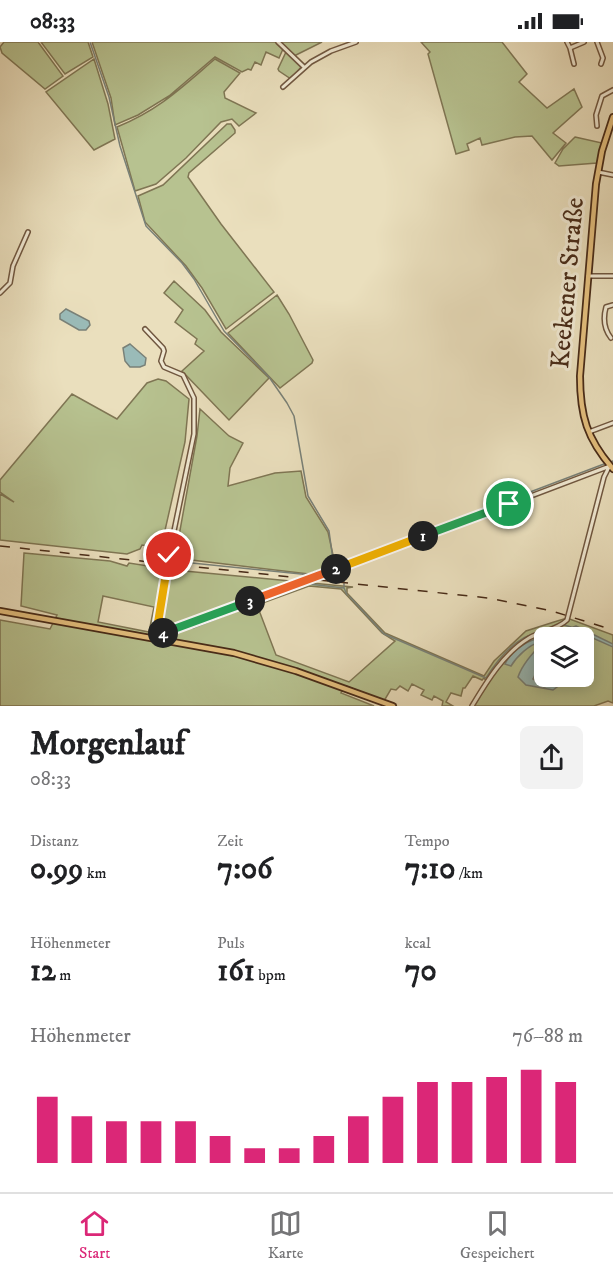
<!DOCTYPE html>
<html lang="de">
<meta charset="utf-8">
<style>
:root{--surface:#fff;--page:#f2f2f2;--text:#202124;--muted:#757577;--line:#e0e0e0;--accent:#db2777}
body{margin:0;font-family:"IM FELL DW Pica",serif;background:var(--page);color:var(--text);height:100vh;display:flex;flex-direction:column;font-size:22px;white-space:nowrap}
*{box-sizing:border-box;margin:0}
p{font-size:20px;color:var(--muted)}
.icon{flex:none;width:33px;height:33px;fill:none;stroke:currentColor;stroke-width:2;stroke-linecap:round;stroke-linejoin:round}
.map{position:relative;height:664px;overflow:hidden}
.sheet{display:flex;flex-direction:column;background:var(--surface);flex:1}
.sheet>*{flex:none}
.buttons{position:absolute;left:534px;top:585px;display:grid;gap:12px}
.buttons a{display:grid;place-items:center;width:60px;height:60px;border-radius:9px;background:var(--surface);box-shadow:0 3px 15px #0003;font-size:30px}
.pin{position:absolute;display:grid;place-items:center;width:51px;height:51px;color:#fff;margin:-26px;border:3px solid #fff;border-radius:50%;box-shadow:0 2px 6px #0007}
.km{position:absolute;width:30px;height:30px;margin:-15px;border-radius:50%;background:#222;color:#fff;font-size:16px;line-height:30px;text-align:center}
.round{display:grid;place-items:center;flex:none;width:63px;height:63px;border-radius:9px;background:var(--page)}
.head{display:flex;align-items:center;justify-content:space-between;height:102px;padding:0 30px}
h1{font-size:33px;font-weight:700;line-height:45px}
.metrics{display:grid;grid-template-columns:repeat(3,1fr);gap:9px;height:102px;padding:6px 30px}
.metrics div{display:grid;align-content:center}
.metrics b{font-size:30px;font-weight:700}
.metrics small{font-size:16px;font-weight:400}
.metrics p{font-size:16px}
.chart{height:168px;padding:12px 30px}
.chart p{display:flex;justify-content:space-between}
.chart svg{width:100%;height:108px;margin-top:6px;stroke:var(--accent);stroke-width:6}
.status{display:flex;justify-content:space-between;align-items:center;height:42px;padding:0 30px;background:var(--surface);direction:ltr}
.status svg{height:16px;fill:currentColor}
.menu{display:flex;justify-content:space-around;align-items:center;height:84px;border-top:2px solid var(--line);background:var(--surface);font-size:16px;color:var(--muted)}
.menu a{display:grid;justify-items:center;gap:3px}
.menu .active{color:var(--accent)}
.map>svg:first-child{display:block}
.green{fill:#b7c290;stroke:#7f7654;stroke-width:1.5;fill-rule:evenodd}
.water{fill:#9abbb8;stroke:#798178;stroke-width:1.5}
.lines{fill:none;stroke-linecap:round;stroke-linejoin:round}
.stream{stroke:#798178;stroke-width:1.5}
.minor-casing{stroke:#705740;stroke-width:6}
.major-casing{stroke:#472a17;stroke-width:8}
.minor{stroke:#f1ead4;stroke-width:3}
.major{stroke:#e5c07e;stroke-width:4.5}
.rail{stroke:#472a17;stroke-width:1.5;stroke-dasharray:10 10;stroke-linecap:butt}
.split-1-casing{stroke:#fff;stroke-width:12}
.split-2-casing{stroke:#fff;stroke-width:12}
.split-3-casing{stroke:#fff;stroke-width:12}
.split-4-casing{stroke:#fff;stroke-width:12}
.split-5-casing{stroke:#fff;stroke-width:12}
.split-1{stroke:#22a559;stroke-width:8}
.split-2{stroke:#f5b400;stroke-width:8}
.split-3{stroke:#f0652b;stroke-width:8}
.split-4{stroke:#22a559;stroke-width:8}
.split-5{stroke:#f5b400;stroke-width:8}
.labels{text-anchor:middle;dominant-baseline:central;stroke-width:6;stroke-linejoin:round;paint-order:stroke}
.street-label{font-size:26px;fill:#472a17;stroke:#f1ead4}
</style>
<div class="status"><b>08:33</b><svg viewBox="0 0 49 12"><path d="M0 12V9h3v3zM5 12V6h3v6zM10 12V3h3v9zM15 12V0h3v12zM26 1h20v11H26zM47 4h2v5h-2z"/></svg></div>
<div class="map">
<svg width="613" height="664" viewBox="0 0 613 664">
<rect width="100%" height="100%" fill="#eadfbd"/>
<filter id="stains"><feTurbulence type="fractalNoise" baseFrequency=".00333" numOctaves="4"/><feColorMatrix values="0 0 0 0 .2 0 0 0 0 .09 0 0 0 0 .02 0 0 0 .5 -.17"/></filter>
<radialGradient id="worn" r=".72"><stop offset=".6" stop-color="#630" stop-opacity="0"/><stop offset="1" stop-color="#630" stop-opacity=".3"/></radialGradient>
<path class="green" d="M 4,0 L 38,0 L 63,34 L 45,47 L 2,11 L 0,5 Z
M 41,0 L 88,0 L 93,15 L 65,32 Z
M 92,0 L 277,0 L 283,7 L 279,16 L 266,10 L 261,23 L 255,20 L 251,28 L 248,27 L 242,30 L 215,15 L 169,54 L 138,73 L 115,83 L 111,56 Z
M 279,0 L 322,0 L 294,14 Z
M 421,0 L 502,0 L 527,32 L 519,40 L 547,66 L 574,47 L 582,65 L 553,91 L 566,101 L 552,118 L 532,94 L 515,95 L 482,103 L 480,96 L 467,102 L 469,108 L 456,112 L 428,12 L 430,10 Z
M 286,10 L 302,24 L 291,37 L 279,29 L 278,27 Z
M 94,17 L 108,62 L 115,97 L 94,108 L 46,50 Z
M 215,17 L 240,31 L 224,50 L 225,56 L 256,71 L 239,84 L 232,77 L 221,80 L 186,116 L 156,142 L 135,149 L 117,85 C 159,68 181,46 215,17 Z
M 227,82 L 231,82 L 235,88 L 235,91 L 189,131 L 188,135 L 221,182 L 274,250 L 226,287 L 202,246 L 186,224 L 145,180 L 138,154 L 163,143 Z
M 575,95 L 602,101 L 597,121 L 559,124 L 555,121 L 563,107 Z
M 174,239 L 205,268 L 221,290 L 269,336 L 229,378 L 182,329 L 204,309 L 195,302 L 197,297 L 175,280 L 183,268 L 164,251 Z
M 277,253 L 289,272 L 313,318 L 312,321 L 280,346 L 228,291 Z
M 158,337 L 166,339 L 189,357 L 185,400 L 161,506 L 142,503 L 140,507 L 127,512 L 0,498 L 0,452 L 14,460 L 0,450 L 0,438 L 72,352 L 117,377 L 147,341 Z
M 200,367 L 229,394 L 243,401 L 230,426 L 228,444 L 275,431 L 301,429 L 306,455 L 328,490 L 335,522 L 309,532 L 175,516 L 197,394 Z
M 24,511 L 110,519 L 127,524 L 129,521 L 174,528 L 353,545 L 347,546 L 347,551 L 385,591 L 484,634 L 494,619 L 526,589 L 554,580 L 567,576 L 613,593 L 613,661 L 608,659 L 594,664 L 474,664 L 488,641 L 484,636 L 482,638 L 473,634 L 465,646 L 463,646 L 461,654 L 451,651 L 446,660 L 453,664 L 442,664 L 443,659 L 434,654 L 432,658 L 421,653 L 424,648 L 412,642 L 408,649 L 400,644 L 396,648 L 391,647 L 384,659 L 346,644 L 341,651 L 374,664 L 0,664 L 0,578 L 50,587 L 57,573 L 21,564 ZM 309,544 L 341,547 L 382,591 L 395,599 L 349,640 L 276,613 L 257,563 ZM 103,554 L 154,565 L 149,590 L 98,580 ZM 544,596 L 584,596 L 584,634 L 544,634 Z"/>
<path class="water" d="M 66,267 L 89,279 L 90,283 L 86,288 L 79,288 L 60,277 L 60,272 Z
M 130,302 L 146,316 L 145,323 L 140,325 L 130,325 L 125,319 L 123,306 Z
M 576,584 L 613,602 L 613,605 L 586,593 L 579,595 L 544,596 L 544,606 C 537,614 539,627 533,637 L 544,645 L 551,643 L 564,635 L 561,642 L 553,648 L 526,643 L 518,635 C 522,623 532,612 541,602 L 540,600 C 529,603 517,614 511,624 L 505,622 C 517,596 552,593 576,584 Z"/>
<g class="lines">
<path class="stream" d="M 90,0 L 109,55 L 120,104 L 146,184 L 182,221 L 194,237 L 224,289 L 269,335 L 287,361 L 294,374 L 308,454 L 329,489 L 334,525 L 344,537 L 344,546 L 347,553
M 611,420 L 613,419
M 172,519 L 311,533 L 604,422
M 303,544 L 309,542 L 344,546
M 350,555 L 384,592 L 486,636 C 498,617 516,594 540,590
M 564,583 L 571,585
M 193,586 L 298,545"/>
<defs>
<path id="minor" d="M 278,0 L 304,25
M 567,0 L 570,6 L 584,0
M 597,0 L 603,16 L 601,22
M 570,6 L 574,22
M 283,45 L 311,20 L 331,9 L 356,0
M 597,84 L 596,73 L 602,54 L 613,48
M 598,130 L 613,133
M 588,234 L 613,234
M 0,251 L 10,241 L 13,224 L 28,190
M 145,287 L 163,306 L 164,309 L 161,319 L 164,325 L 183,333 L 194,356 L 194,392 L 169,513 L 156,594
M 611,296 C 604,287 603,276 606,265 L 613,263
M 589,390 L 613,381
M 156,593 L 299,542 L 610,424
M 472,664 C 487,639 504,611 529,596 C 541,589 557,588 567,578 L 604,435 L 609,425"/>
<path id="major" d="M 613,75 L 602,109 L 596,142 L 580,334 C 580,374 587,397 613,427
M 0,569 L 234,611 L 296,629 L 393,664"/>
</defs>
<use href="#minor" class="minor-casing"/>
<use href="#major" class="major-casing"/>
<use href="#minor" class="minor"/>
<use href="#major" class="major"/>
<path class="rail" d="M 0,504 L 488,556 L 552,569 L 613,588"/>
</g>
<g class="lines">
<defs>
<path id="split-1" d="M 423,494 L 509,462"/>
<path id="split-2" d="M 336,527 L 423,494"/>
<path id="split-3" d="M 250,559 L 336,527"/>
<path id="split-4" d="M 163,591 L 250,559"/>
<path id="split-5" d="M 163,591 L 156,593 L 169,513"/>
</defs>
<use href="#split-1" class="split-1-casing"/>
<use href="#split-2" class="split-2-casing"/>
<use href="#split-3" class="split-3-casing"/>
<use href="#split-4" class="split-4-casing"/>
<use href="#split-5" class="split-5-casing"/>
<use href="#split-1" class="split-1"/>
<use href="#split-2" class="split-2"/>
<use href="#split-3" class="split-3"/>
<use href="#split-4" class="split-4"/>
<use href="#split-5" class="split-5"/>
</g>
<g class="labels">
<g class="street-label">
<text transform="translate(568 241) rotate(-85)">Keekener Straße</text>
</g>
</g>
<rect width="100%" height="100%" filter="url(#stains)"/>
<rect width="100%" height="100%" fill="url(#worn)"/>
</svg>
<div class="buttons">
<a><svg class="icon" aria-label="layers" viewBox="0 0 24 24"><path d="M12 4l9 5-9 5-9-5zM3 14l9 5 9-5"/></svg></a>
</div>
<div class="pin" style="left:509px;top:462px;background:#1e9e55"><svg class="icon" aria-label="arrive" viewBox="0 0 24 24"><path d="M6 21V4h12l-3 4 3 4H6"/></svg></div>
<div class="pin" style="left:169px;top:513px;background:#d93025"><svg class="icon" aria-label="check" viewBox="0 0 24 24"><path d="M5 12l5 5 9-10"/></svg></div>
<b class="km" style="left:423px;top:494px">1</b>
<b class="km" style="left:336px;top:527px">2</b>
<b class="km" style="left:250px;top:559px">3</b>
<b class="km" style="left:163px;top:591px">4</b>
</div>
<section class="sheet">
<div class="head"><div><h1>Morgenlauf</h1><p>08:33</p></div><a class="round"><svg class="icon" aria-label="share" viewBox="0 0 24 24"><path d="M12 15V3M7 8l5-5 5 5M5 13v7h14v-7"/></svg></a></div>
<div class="metrics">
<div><p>Distanz</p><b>0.99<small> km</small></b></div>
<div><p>Zeit</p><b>7:06</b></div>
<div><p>Tempo</p><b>7:10<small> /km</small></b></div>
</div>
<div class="metrics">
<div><p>Höhenmeter</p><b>12<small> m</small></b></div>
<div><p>Puls</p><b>161<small> bpm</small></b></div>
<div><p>kcal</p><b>70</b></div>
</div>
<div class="chart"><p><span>Höhenmeter</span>76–88 m</p>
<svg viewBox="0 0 160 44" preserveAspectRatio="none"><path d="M5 44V17M15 44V25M25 44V27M35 44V27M45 44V27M55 44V33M65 44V38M75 44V38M85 44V33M95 44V25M105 44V17M115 44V11M125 44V11M135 44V9M145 44V6M155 44V11"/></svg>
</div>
</section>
<nav class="menu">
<a class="active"><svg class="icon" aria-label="home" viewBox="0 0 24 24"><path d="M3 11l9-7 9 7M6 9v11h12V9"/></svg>Start</a>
<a><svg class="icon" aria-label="map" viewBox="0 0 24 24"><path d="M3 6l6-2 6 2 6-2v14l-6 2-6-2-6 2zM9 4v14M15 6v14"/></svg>Karte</a>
<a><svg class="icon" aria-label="saved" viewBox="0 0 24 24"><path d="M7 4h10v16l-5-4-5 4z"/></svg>Gespeichert</a>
</nav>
